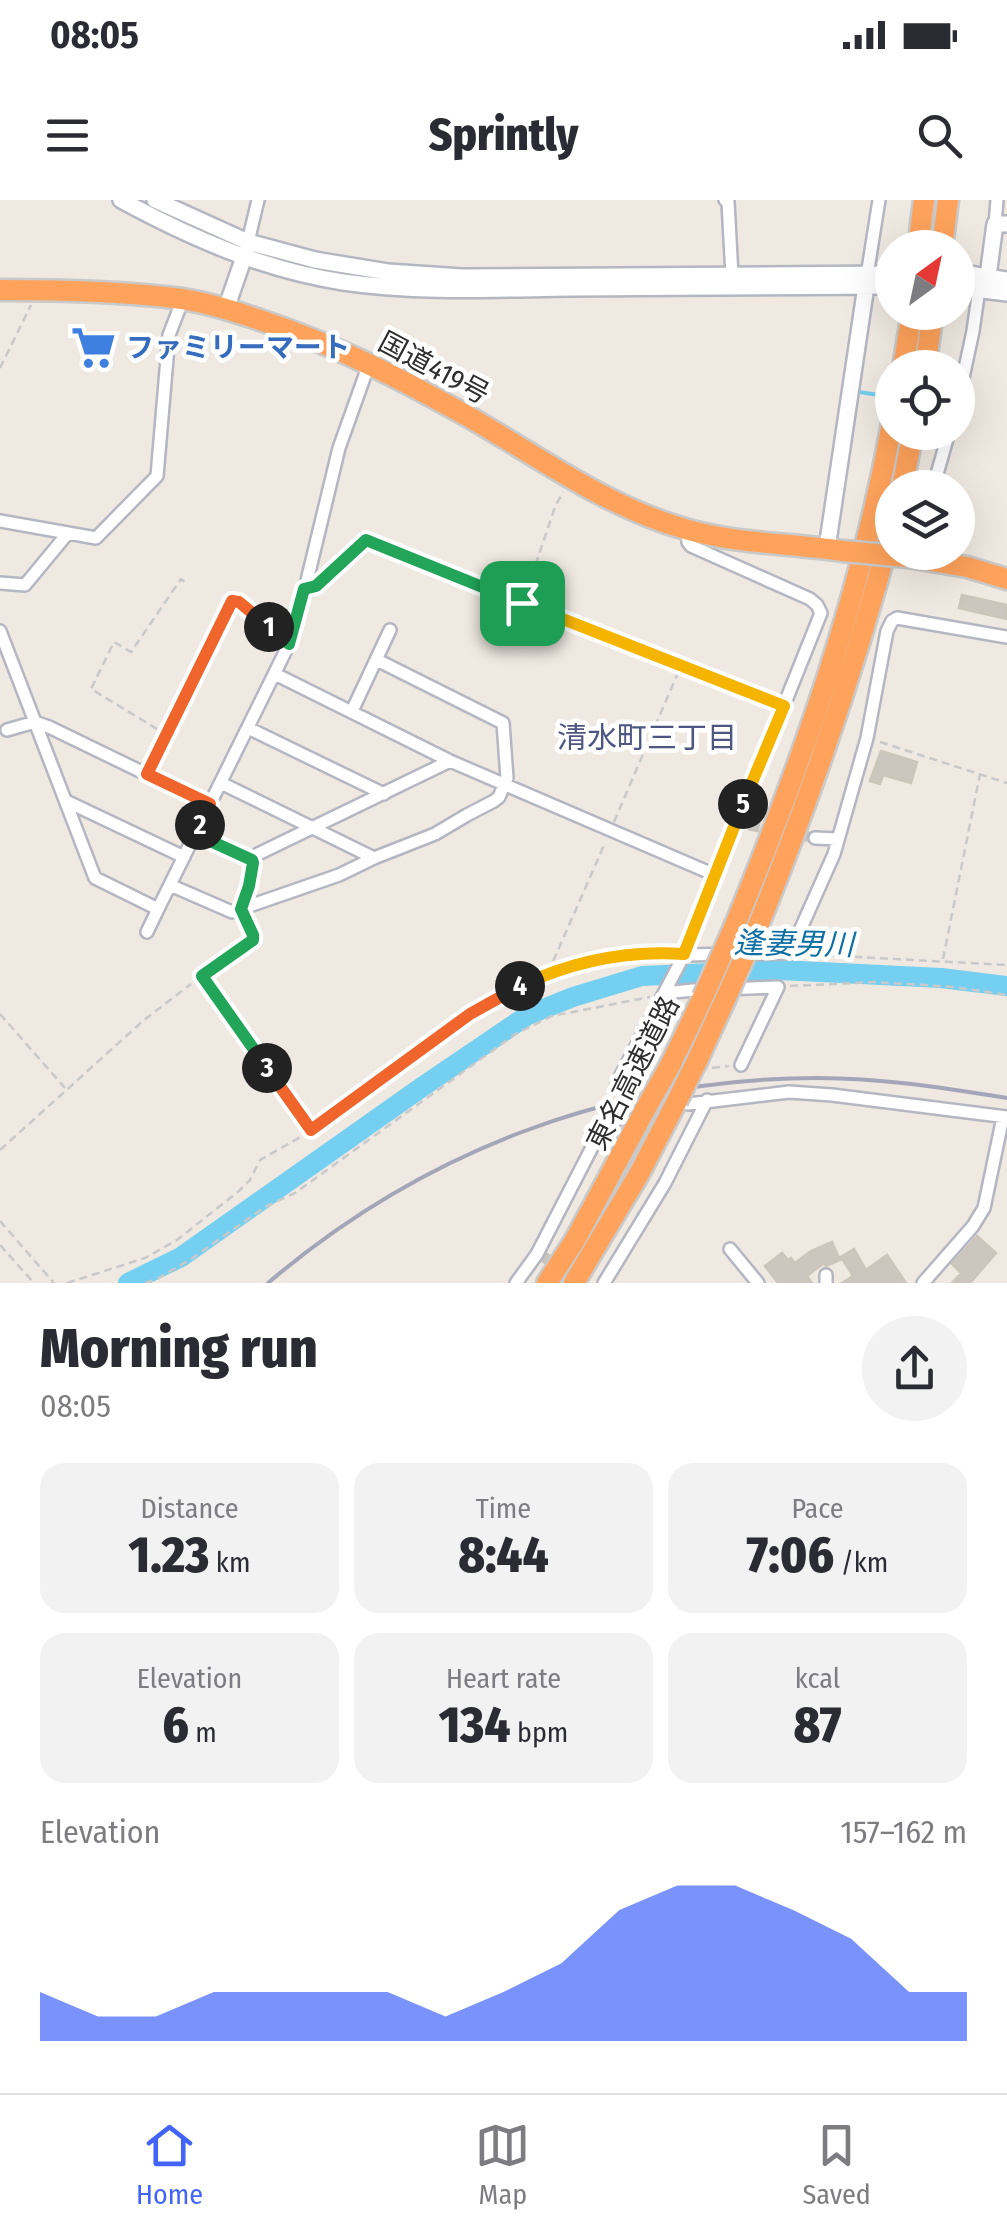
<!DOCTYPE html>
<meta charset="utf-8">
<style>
:root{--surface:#fff;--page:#f2f2f3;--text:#2b2b33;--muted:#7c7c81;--line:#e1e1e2;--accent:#4264fb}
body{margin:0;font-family:"Fira Sans Condensed","Noto Sans JP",sans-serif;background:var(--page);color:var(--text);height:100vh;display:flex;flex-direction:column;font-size:38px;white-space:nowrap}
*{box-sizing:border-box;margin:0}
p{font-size:32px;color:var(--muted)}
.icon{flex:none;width:55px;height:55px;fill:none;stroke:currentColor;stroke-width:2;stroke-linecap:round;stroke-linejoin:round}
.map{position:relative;height:1083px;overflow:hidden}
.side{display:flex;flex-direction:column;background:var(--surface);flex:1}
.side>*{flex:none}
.needle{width:65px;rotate:33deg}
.fabs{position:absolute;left:875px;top:30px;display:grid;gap:20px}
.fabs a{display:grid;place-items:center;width:100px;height:100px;border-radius:50%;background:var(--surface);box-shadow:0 10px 40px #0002;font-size:50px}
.pin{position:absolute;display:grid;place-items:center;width:85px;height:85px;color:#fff;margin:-42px;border-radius:20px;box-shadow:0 5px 15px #0006}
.km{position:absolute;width:50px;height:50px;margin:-25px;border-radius:50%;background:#222;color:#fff;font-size:28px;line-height:50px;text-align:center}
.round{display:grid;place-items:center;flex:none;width:105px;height:105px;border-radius:52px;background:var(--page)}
.head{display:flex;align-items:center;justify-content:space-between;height:170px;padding:0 40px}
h1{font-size:55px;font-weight:800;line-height:75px}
.figures{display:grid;grid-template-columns:repeat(3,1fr);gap:15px;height:170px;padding:10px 40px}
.figures div{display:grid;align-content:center;border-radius:25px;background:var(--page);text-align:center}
.figures b{font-size:50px;font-weight:800}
.figures small{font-size:28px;font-weight:400}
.figures p{font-size:28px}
.chart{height:280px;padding:20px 40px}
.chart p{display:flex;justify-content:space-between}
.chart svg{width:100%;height:180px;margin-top:10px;fill:var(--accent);opacity:.7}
.status{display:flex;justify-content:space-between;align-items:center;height:70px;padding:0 50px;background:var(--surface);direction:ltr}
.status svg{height:28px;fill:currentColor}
header{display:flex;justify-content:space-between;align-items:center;height:130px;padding:0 40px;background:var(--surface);font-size:45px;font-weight:800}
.menu{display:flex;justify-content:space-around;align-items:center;height:140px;border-top:2px solid var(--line);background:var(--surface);font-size:28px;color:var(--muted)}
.menu a{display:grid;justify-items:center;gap:5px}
.menu .current{color:var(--accent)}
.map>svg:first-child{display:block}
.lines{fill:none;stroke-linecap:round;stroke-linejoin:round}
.stream{stroke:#75cff0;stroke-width:4}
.river{stroke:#75cff0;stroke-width:20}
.building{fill:#cbc7bf;stroke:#cbc5ba;stroke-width:2.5}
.street-tunnel{stroke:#c8c4bd;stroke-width:11;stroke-dasharray:11 5.5;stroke-linecap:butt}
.street-casing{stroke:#b4b7c1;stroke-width:16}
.secondary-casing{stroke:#b4b7c1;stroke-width:20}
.highway-casing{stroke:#c9c9c9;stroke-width:25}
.path{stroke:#c9c9c9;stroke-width:2.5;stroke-dasharray:8 5;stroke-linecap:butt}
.street{stroke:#fff;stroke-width:11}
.secondary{stroke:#fff;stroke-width:15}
.highway{stroke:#ffa35c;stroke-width:20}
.rail{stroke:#a3a6b8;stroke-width:4}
.highway-bridge-casing{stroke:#c9c9c9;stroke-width:25;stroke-linecap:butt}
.highway-bridge{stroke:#ffa35c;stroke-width:20}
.split-1-casing{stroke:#fff;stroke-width:20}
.split-2-casing{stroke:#fff;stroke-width:20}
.split-3-casing{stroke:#fff;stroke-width:20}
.split-4-casing{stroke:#fff;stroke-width:20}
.split-5-casing{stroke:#fff;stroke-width:20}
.split-6-casing{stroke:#fff;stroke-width:20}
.split-1{stroke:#22a559;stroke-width:12}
.split-2{stroke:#f0652b;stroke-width:12}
.split-3{stroke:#22a559;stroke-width:12}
.split-4{stroke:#f0652b;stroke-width:12}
.split-5{stroke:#f5b400;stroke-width:12}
.split-6{stroke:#f5b400;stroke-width:12}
.labels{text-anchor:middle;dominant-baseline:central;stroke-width:9;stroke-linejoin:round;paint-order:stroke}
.shop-label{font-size:28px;font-weight:bold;fill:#366cbe;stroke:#fff;text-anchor:start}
.street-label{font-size:28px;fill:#2e2e2e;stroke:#fff}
.neighbourhood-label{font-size:30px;fill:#4d5680;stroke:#fff}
.water-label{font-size:30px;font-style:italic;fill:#0d6fa3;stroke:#fff}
</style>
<div class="status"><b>08:05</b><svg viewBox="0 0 49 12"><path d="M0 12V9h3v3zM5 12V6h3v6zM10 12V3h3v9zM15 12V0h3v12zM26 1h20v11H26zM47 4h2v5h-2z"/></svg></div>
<header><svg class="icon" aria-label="menu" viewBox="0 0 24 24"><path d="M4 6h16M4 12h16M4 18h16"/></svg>Sprintly<svg class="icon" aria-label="search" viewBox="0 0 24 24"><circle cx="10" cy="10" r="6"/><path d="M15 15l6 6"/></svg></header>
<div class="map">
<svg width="1007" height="1083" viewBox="0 0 1007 1083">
<rect width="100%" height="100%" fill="#efe9e1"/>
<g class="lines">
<path class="stream" d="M 859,192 L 892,197"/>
<path class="river" d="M 128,1083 L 181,1057 L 422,887 L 528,815 L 573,797 L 642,776 L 780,770 L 941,778 L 1007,786"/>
</g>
<path class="building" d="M 962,395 L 1007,405 L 1007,419 L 959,408 Z
M 881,551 L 917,562 L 911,583 L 883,575 L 880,584 L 870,581 Z
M 977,1036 L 996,1053 L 970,1083 L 952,1083 L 961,1073 L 952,1064 Z
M 832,1042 L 840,1060 L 826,1066 L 824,1063 L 807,1076 L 812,1083 L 778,1083 L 765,1066 L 782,1053 L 788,1060 L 791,1058 L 795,1063 L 811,1051 Z
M 854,1049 L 866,1070 L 887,1055 L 906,1083 L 842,1083 L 853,1076 L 841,1057 Z"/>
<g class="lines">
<path class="street-tunnel" d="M 749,625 L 815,638
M 542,1056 L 581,1080"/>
<defs>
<path id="street" d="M 725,0 L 728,2 L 732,76
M 995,24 L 997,0
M 248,42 L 258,0
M 866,82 L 879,0
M 958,201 L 973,131 L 979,89
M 933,288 L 949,232
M 0,321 L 96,338 L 157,276 L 169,135 L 183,99
M 0,383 L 25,385 L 68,333
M 0,431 L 95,678 L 158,709 L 289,444 L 305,389 L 339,248 L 369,164
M 275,474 L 450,561 L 715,675
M 352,511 L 390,430
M 248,528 L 384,594
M 7,530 L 35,522 L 49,527 L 210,605
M 147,574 L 231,401 L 239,402 L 289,444
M 221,583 L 374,658
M 66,601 L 184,657
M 195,634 L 252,660
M 815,638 L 838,639
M 170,685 L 232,712 L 339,675 L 374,658 L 435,634 L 467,615 L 494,601 L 499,597 L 507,578 L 503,523 L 377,460
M 147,732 L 158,709
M 684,755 L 790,753 L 834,654 L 867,538 L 887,431 L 892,421 L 897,418 L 1007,437
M 202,776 L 253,740 L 241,709 L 249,686 L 252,660 L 258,654 L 450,561
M 664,793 L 693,790 L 778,787 L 741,865
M 617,883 L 684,755 L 821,413 L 817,405 L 810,399 L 691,346 L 688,342 L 687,330
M 688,904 L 789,892 L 832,895 L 1007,917
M 730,1049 L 758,1083
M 516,1083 L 537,1054 L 603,926 L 623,917
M 604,1083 L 665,983 L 707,900
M 826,1083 L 826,1075
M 923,1083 L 973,1026 L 984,1008 L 1003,917"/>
<path id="secondary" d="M 121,0 C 191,38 264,70 343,82 C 418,93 495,89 571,88 C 678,87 786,87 892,86
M 155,0 L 248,42 L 315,60 L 388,72 L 462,77 L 892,74
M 969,74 L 1007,80
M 988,76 L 995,24 L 1007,24
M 958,87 L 1007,93
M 226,109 L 246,51
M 827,348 L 866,86"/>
<path id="highway" d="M 918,48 L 924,0
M 942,48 L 948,0
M 0,90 C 60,90 123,91 182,99 C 210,103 237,112 263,121 C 336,145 403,180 469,217 C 539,257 607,307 685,329 C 736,344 790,343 843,351
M 903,168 L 912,112
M 925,168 L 933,112
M 902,288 L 913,232
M 908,357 L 967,367 L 1007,379
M 735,725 C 802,563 861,396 892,223
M 756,731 C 810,599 856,465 892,327
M 697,861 L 724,802
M 672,862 L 703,797
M 547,1083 L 575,1040 L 646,908
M 574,1083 L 639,974 L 677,901"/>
</defs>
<use href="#street" class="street-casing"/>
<use href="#secondary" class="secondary-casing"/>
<use href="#highway" class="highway-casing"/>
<path class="path" d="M 0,168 L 31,105
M 319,383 L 363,341 L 368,340 L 773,502
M 523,402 L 555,307 L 563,292
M 157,529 L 91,489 L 114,442 L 131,452 L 181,379 L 188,385
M 880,542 L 1007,583
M 614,622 L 680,468
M 802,754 L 1007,765
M 943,759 L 980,574
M 548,773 L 605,643
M 208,784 L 310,928
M 790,786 L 874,782 L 954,787 L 1007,795
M 0,814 L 65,888
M 712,868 L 729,866
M 0,950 L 144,820 L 191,784
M 0,1021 L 54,1083
M 0,1045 L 34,1083
M 67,1083 L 145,1058 L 177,1040 L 239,991 L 250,980 L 260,960 L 311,931 L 497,797 L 548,773 L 572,765 L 608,756 L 673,754
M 145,1083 L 157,1079 L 191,1059 L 265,1007 L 295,993 L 517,833 L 552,816 L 650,797"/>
<use href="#street" class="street"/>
<use href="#secondary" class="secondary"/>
<use href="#highway" class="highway"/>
<path class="rail" d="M 268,1083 C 423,951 614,878 818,878 C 882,878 944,888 1007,898"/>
<defs>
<path id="highway-bridge" d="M 843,351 L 908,357
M 703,797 L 735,725
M 724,802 L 756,731
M 677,901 L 697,861
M 646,908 L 672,862"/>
</defs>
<use href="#highway-bridge" class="highway-bridge-casing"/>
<use href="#highway-bridge" class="highway-bridge"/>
</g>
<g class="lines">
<defs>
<path id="split-1" d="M 269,427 L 289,444 L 304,389 L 316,386 L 366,340 L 522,403"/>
<path id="split-2" d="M 200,625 L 210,604 L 147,574 L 232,401 L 239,402 L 269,427"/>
<path id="split-3" d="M 200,625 L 195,634 L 252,660 L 253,663 L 249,686 L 241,709 L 253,735 L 253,740 L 202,776 L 267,868"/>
<path id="split-4" d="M 267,868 L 311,930 L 470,814 L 520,786"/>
<path id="split-5" d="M 520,786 C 573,761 626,750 684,754 L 743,604"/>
<path id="split-6" d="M 522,403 L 784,506 L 743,604"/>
</defs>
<use href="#split-1" class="split-1-casing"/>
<use href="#split-2" class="split-2-casing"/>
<use href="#split-3" class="split-3-casing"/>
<use href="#split-4" class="split-4-casing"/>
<use href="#split-5" class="split-5-casing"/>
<use href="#split-6" class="split-6-casing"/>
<use href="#split-1" class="split-1"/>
<use href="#split-2" class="split-2"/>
<use href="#split-3" class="split-3"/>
<use href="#split-4" class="split-4"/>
<use href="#split-5" class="split-5"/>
<use href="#split-6" class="split-6"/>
</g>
<defs>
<symbol id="supermarket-bare" viewBox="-9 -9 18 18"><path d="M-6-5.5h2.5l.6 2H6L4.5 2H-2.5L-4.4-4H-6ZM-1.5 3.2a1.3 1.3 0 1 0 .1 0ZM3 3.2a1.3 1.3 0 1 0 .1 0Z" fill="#3f7fe0" stroke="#fff" stroke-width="2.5" paint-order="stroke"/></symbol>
</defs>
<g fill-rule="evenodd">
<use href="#supermarket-bare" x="62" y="116" width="63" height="63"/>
</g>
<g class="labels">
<g class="shop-label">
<text x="126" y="147">ファミリーマート</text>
</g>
<g class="street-label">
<text transform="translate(434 168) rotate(28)">国道419号</text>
<text transform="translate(633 873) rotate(-63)">東名高速道路</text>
</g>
<g class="neighbourhood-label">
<text x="647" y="538">清水町三丁目</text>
</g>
<g class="water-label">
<text transform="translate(794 744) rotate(1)">逢妻男川</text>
</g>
</g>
</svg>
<div class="fabs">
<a><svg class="needle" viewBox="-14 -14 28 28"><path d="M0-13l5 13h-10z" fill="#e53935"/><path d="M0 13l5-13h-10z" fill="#7c7c81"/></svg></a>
<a><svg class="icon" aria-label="locate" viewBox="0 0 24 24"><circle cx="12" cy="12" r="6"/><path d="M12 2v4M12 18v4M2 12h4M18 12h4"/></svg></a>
<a><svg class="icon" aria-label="layers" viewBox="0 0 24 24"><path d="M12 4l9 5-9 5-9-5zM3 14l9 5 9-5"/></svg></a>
</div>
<div class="pin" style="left:522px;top:403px;background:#1e9e55"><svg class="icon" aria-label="arrive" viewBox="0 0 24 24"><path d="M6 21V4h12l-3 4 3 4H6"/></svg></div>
<b class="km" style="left:269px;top:427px">1</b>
<b class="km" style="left:200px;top:625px">2</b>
<b class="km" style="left:267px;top:868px">3</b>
<b class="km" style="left:520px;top:786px">4</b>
<b class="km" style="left:743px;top:604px">5</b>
</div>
<section class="side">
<div class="head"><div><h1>Morning run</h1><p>08:05</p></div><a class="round"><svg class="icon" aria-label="share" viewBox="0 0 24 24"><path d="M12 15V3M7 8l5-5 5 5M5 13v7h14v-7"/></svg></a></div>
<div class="figures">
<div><p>Distance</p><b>1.23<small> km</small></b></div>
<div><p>Time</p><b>8:44</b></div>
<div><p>Pace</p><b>7:06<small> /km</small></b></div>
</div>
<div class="figures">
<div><p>Elevation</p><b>6<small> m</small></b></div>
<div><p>Heart rate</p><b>134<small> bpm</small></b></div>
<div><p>kcal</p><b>87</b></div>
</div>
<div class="chart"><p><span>Elevation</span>157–162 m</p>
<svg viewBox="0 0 160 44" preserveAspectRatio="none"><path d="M0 44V32L10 38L20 38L30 32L40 32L50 32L60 32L70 38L80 32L90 25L100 12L110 6L120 6L130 12L140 19L150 32L160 32V44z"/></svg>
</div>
</section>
<nav class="menu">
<a class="current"><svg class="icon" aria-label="home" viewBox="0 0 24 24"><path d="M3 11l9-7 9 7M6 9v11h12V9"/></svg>Home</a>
<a><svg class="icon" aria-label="map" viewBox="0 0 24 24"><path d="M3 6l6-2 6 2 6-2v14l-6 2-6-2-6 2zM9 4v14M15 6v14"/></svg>Map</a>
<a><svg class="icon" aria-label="saved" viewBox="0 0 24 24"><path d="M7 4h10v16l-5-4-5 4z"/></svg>Saved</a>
</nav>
